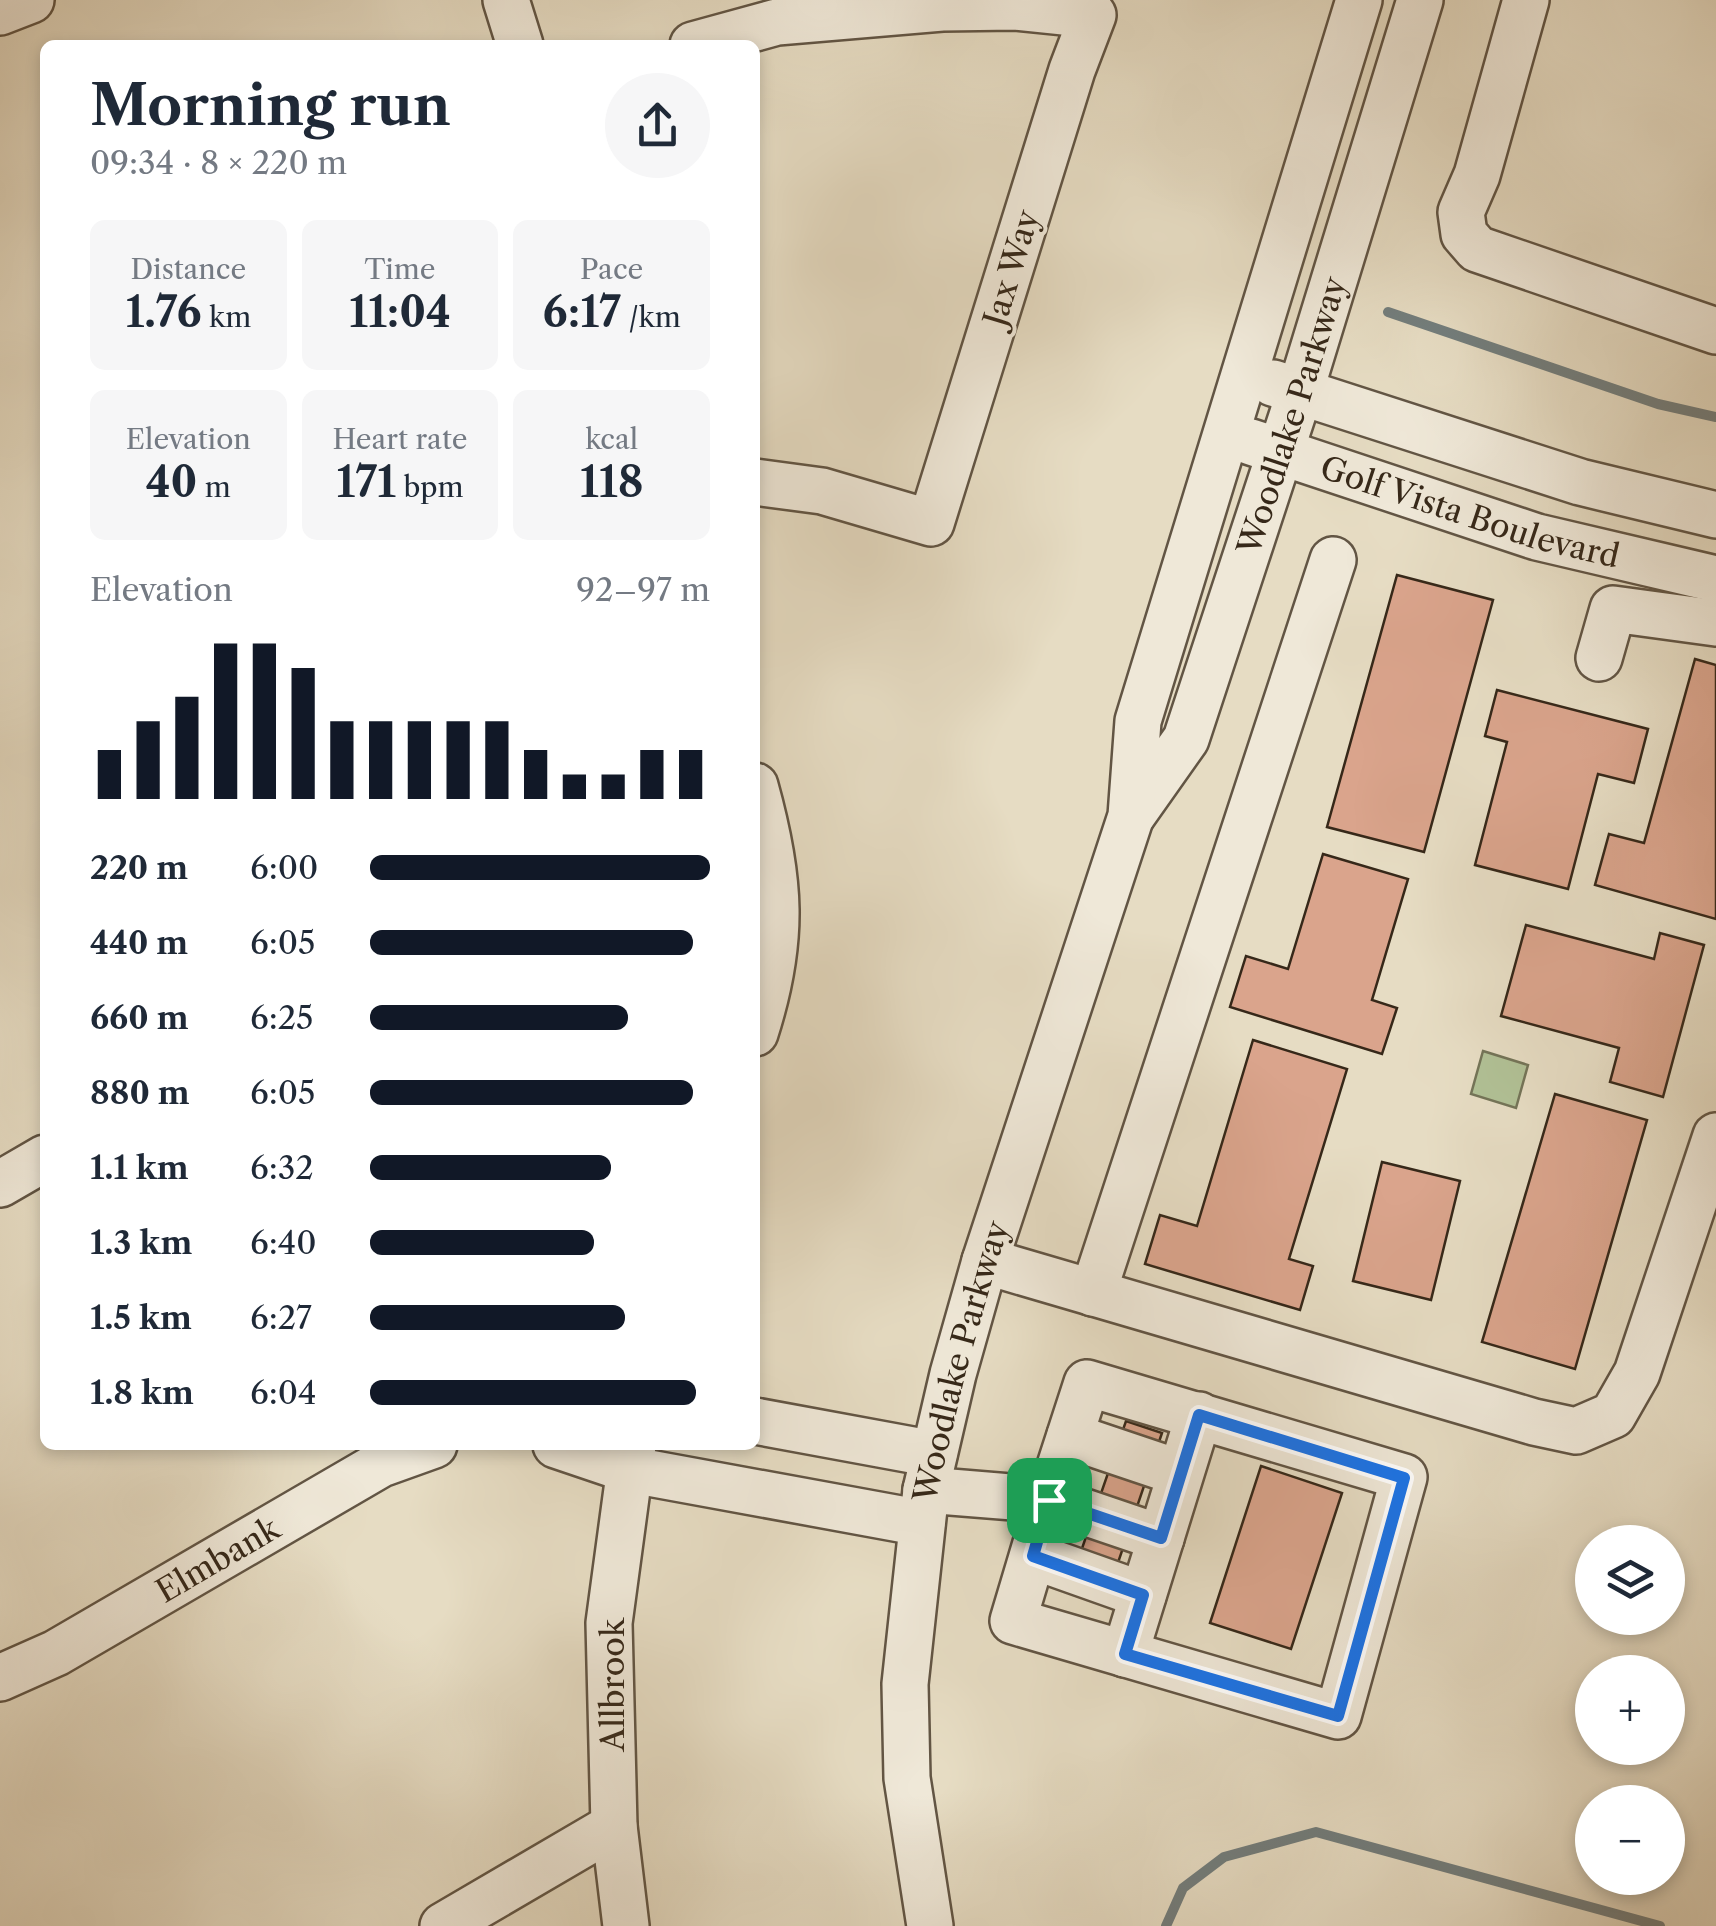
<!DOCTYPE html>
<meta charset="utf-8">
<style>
:root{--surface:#fff;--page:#f6f6f7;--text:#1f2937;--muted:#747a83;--accent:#111827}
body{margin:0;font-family:"Libre Caslon Text",serif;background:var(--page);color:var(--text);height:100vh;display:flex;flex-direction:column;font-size:38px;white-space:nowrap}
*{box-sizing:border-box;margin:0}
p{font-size:32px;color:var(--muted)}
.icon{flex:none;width:55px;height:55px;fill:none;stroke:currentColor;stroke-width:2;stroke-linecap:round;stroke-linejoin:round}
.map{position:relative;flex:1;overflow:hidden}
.side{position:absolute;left:40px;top:40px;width:720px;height:1410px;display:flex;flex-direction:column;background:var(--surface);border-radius:15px;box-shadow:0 5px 15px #0003}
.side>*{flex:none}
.tools{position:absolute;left:1575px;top:1525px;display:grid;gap:20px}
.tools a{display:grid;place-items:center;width:110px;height:110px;border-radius:50%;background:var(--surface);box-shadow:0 5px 15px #0003;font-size:50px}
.pin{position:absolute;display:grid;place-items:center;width:85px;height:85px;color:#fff;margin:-42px;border-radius:20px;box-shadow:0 5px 15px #0006}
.round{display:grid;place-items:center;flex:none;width:105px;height:105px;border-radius:52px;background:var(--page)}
.summary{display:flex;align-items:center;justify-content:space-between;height:170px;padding:0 50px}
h1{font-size:55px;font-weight:700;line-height:75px}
.metrics{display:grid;grid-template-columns:repeat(3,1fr);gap:15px;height:170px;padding:10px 50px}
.metrics div{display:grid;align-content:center;border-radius:15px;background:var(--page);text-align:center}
.metrics b{font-size:42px;font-weight:700}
.metrics small{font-size:28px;font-weight:400}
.metrics p{font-size:28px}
.chart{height:280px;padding:20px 50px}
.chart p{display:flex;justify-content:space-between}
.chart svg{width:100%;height:180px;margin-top:10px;stroke:var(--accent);stroke-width:6}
ul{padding:0 50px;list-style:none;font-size:32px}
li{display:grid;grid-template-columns:160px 120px 1fr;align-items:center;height:75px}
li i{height:25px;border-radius:12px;background:var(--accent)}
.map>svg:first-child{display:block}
.green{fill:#b1c196;stroke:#747458;stroke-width:2.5}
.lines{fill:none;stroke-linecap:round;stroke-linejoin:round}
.stream{stroke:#737e7d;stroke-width:10}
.building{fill:#daa48c;stroke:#362819;stroke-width:2.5}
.minor-casing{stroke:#625544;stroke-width:50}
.minor{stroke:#efe8d8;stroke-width:45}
.route-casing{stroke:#fff;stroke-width:20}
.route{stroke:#1a73e8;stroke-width:12}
.labels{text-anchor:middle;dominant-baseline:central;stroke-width:8;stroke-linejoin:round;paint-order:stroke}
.street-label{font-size:32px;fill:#362819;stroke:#efe8d8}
</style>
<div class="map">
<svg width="1716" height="1926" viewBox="0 0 1716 1926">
<rect width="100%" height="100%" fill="#e6dcc3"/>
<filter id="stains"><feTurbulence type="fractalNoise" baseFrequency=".002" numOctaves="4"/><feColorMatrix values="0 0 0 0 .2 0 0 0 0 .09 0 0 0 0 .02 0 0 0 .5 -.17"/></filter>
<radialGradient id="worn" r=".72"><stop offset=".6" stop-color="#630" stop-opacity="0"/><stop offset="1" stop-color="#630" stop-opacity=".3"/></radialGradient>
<path class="green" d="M 1483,1051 L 1528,1065 L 1516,1108 L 1471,1094 Z"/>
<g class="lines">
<path class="stream" d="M 1388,312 L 1658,404 L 1716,417
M 1166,1926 L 1183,1888 L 1224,1857 L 1316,1832 L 1660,1926"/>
</g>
<path class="building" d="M 1397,575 L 1493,600 L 1424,852 L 1327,827 Z
M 1695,659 L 1716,665 L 1716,919 L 1595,885 L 1609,834 L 1644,843 Z
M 1497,690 L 1648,729 L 1634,783 L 1598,774 L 1568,889 L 1475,865 L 1507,742 L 1485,736 Z
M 1323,854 L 1408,879 L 1372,1000 L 1397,1008 L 1382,1054 L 1230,1007 L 1246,956 L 1288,969 Z
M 1526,925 L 1654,959 L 1660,933 L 1704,945 L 1663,1097 L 1610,1082 L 1619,1048 L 1501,1016 Z
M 1253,1040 L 1347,1069 L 1289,1259 L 1313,1266 L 1300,1310 L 1145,1264 L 1160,1215 L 1197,1226 Z
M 1555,1094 L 1647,1120 L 1575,1369 L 1482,1342 Z
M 1382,1162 L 1460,1181 L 1431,1300 L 1353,1281 Z
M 1126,1421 L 1162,1433 L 1105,1601 L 1068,1589 Z
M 1261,1466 L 1342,1493 L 1291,1649 L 1210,1623 Z"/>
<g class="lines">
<defs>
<g id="minor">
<path d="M 506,0 L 520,45"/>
<path d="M 1526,0 L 1477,175 L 1461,212 L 1464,234 L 1477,249 L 1716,331"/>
<path d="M 0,12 L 31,0"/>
<path d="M 693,45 L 777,22 L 942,8 L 1015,7 L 1093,15 L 1072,70 L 931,523 L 822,491 L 755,482"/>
<path d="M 1273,383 L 1580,482 L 1716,515"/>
<path id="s1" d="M 1251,442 L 1537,537 L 1716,579"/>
<path d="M 1599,658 L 1613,609 L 1716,623"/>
<path d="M 755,786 C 781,879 785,940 755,1033"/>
<path id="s2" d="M 1133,814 L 1186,739 L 1300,392 L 1420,0"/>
<path d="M 0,1184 L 45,1158"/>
<path d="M 985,1261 L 1534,1422 L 1576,1431 L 1613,1415 L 1637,1373 L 1716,1136"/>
<path d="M 1093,1293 L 1333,560"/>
<path d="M 755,1421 L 934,1454"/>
<path d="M 1070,1436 L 1180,1473"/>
<path d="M 556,1445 L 627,1469 L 922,1523"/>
<path d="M 926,1490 L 1049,1500 L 1013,1621 L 1338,1716 L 1404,1477 L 1087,1383 L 1049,1500 L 1161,1538"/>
<path d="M 1033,1556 L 1143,1595"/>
<path d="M 1125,1654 L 1199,1415"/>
<path id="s3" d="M 0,1678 L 56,1653 L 381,1464 L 434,1445"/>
<path d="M 443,1926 L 614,1826"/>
<path d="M 626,1926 L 614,1826 L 609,1623 L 633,1445"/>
<path id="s4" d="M 930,1926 L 907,1778 L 905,1684 L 926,1490 L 953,1374 L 985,1261 L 1131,816 L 1138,721 L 1359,0"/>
</g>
</defs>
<use href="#minor" class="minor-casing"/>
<use href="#minor" class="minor"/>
</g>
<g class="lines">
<defs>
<path id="route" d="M 1199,1415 L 1404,1478 L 1338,1716 L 1125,1654 L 1143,1595 L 1033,1556 L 1049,1500 L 1161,1538 Z"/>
</defs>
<use href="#route" class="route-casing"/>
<use href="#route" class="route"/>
</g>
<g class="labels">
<g class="street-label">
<text transform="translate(1011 268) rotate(-73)">Jax Way</text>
<text stroke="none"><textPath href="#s2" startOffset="432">Woodlake Parkway</textPath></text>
<text stroke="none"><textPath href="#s1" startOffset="230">Golf Vista Boulevard</textPath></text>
<text stroke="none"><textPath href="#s4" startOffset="572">Woodlake Parkway</textPath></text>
<text stroke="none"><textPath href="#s3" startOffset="248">Elmbank</textPath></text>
<text transform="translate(612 1685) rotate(-90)">Allbrook</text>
</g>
</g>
<rect width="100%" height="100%" filter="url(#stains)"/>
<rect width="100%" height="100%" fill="url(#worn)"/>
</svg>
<div class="tools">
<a><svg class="icon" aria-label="layers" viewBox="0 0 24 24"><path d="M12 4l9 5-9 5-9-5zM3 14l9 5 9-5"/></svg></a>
<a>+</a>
<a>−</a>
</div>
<div class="pin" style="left:1049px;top:1500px;background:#1e9e55"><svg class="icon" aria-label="arrive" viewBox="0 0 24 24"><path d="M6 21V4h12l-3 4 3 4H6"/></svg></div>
<section class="side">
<div class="summary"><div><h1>Morning run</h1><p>09:34 · 8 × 220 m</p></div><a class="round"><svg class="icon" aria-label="share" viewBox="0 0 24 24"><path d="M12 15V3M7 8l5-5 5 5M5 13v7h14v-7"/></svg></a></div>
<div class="metrics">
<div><p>Distance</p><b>1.76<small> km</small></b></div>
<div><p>Time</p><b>11:04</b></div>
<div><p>Pace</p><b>6:17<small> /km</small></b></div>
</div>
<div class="metrics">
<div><p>Elevation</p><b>40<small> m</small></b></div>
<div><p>Heart rate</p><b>171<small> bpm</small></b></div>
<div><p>kcal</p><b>118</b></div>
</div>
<div class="chart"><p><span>Elevation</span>92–97 m</p>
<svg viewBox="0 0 160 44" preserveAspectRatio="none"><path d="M5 44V32M15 44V25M25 44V19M35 44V6M45 44V6M55 44V12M65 44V25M75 44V25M85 44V25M95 44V25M105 44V25M115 44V32M125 44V38M135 44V38M145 44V32M155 44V32"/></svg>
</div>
<ul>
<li><b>220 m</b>6:00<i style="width:100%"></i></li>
<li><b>440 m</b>6:05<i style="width:95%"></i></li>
<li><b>660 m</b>6:25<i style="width:76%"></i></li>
<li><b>880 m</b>6:05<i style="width:95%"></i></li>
<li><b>1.1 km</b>6:32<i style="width:71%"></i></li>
<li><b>1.3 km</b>6:40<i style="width:66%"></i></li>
<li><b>1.5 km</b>6:27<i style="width:75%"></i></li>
<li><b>1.8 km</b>6:04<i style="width:96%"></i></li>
</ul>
</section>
</div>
